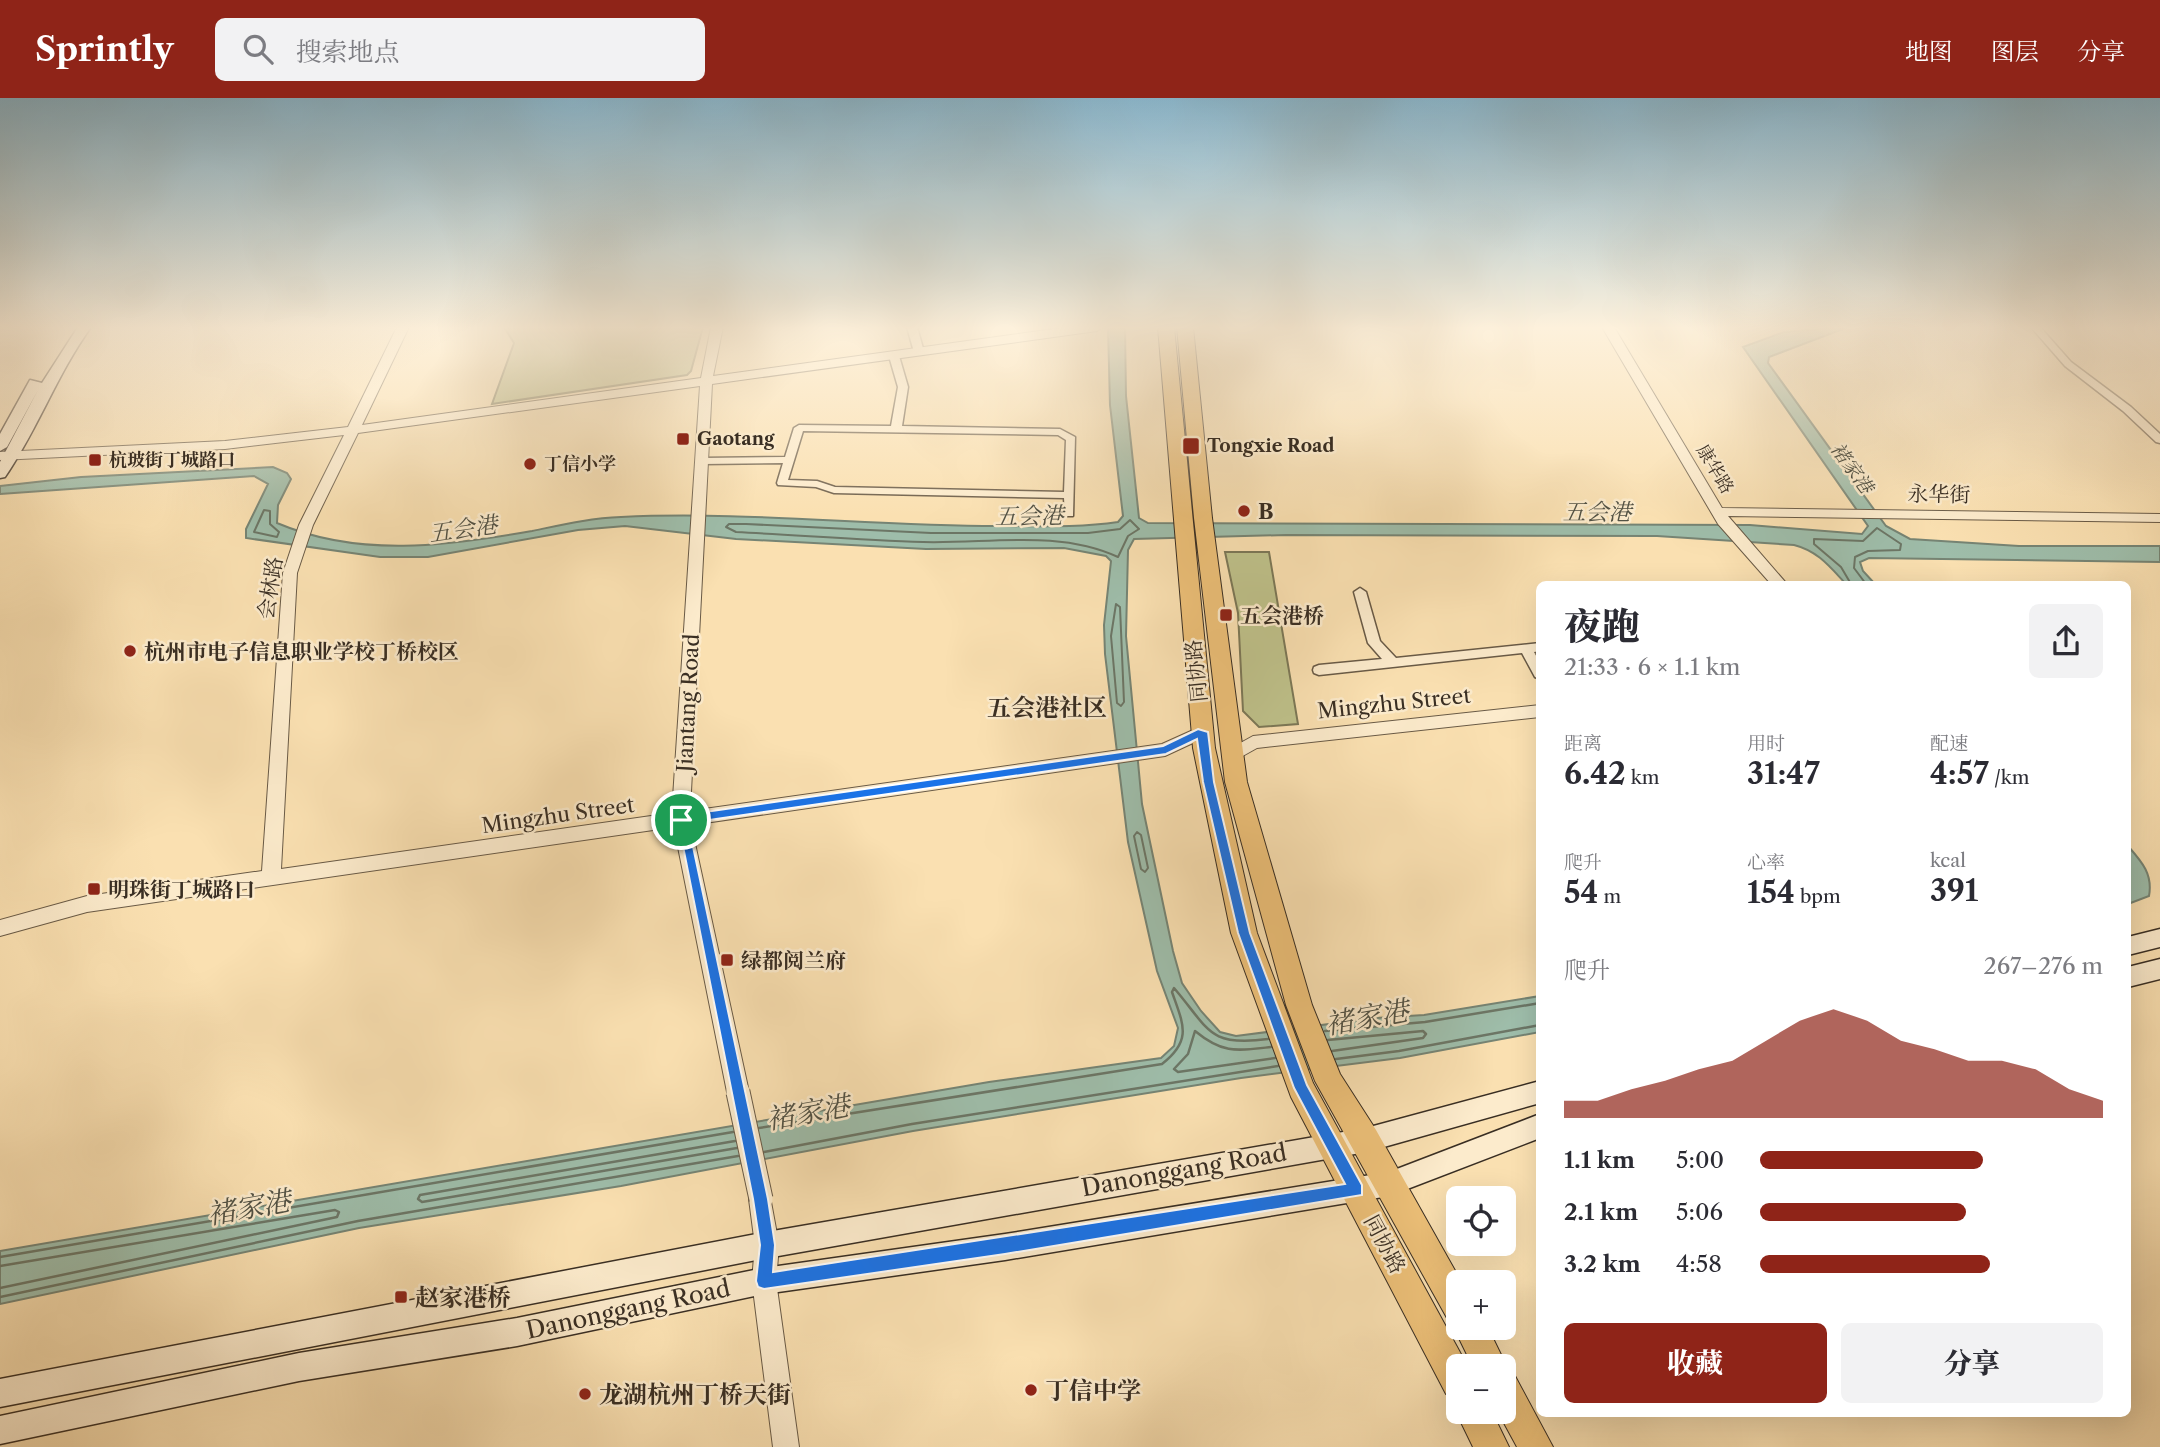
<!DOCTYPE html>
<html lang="zh">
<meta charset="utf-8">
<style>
:root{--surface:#fff;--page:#f2f2f3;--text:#2b2b33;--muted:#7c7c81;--accent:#8f2418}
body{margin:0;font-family:"Libre Caslon Text","Noto Serif SC",serif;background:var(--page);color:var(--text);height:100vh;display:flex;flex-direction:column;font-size:26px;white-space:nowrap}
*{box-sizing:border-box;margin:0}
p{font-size:23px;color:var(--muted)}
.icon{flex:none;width:38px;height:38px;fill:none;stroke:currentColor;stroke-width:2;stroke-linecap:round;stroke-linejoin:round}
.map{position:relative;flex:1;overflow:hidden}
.panel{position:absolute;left:1536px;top:483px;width:595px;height:836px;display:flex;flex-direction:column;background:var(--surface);border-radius:10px;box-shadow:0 7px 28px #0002}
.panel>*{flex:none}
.buttons{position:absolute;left:1446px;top:1088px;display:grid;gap:14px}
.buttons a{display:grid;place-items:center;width:70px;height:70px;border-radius:10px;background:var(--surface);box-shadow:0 7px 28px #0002;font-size:35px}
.pin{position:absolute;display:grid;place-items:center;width:60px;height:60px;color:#fff;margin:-30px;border:4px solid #fff;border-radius:50%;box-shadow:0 2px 7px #0007}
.round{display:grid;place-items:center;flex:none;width:74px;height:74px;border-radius:10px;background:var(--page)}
.headline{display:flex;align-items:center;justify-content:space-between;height:119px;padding:0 28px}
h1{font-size:38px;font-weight:800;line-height:52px}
.metrics{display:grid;grid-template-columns:repeat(3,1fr);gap:10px;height:119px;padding:7px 28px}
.metrics div{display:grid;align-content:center}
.metrics b{font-size:30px;font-weight:800}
.metrics small{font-size:19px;font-weight:400}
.metrics p{font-size:19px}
.chart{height:196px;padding:14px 28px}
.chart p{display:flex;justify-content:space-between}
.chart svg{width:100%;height:126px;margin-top:7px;fill:var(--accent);opacity:.7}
.action{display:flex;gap:14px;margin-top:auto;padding:14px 28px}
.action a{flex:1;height:80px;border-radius:10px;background:var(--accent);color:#fff;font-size:28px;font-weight:800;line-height:80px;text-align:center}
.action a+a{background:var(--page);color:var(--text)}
ul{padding:0 28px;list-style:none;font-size:23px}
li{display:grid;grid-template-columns:112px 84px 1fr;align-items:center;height:52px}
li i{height:18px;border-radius:9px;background:var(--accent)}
header{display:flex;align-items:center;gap:42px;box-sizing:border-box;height:98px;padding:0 35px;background:var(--accent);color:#fff}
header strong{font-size:33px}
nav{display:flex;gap:38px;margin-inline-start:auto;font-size:24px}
.search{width:490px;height:63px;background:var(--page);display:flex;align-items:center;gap:18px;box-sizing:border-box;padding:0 24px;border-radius:10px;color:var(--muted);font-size:26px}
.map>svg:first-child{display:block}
.green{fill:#bfc28b;stroke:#7c7857;stroke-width:2}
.water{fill:#9ebdaa;stroke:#768474;stroke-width:2}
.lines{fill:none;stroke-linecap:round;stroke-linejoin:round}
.shore-far1{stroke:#6c7666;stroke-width:2}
.shore{stroke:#6c7666;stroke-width:2.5}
.minor-casing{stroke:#695a46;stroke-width:3}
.tertiary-casing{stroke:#695a46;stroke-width:2}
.secondary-casing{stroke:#392e23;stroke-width:3}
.primary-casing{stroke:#392e23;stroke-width:2}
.minor{fill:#fcebcc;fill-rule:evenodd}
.tertiary{fill:#fcebcc;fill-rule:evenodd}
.secondary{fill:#fcebcc;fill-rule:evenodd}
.primary{fill:#edc078;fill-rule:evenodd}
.tertiary-bridge-casing{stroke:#695a46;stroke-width:25;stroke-linecap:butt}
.tertiary-bridge{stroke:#fcebcc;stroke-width:23}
.route{fill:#1a73e8;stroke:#fff;stroke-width:2;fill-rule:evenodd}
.poi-dot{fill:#8f2418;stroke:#fcebcc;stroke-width:2.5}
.labels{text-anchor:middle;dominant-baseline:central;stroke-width:5;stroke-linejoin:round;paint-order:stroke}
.far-poi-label{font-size:18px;font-weight:bold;fill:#392e23;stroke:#fcebcc;text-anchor:start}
.far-street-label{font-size:18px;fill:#392e23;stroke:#fcebcc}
.far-water-label{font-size:19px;font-style:italic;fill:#525245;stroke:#fcebcc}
.street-label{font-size:21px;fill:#392e23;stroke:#fcebcc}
.poi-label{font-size:21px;font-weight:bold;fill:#392e23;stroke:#fcebcc;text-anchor:start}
.water-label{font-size:23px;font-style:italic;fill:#525245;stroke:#fcebcc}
.quarter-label{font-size:24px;font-weight:bold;fill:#392e23;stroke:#fcebcc}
.near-street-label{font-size:24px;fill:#392e23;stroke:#fcebcc}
.near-poi-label{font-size:24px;font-weight:bold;fill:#392e23;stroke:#fcebcc;text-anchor:start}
.near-water-label{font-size:28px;font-style:italic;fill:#525245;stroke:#fcebcc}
</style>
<header>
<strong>Sprintly</strong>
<div class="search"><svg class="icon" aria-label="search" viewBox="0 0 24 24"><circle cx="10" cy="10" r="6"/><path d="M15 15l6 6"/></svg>搜索地点</div>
<nav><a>地图</a><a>图层</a><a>分享</a></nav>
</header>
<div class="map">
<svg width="2160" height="1349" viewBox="0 0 2160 1349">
<rect width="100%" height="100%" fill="#fae0b1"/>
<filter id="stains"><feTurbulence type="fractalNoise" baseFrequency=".00286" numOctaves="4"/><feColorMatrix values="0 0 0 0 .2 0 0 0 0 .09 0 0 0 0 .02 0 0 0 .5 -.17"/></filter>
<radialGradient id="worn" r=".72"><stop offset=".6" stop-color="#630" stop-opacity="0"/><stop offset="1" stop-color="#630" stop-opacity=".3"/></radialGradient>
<path class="green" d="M 504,229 L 703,229 L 691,273 L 687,277 L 492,306 L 514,245 Z
M 1225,454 L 1269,454 L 1298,626 L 1259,629 L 1243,613 L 1238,515 Z"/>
<path class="water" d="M 1108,229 L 1125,229 L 1126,298 L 1139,420 L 1148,425 L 1750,427 L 1862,436 L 1868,428 L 1743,249 L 1784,234 L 1848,229 L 1769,259 L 1768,265 L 1886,428 L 1910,441 L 2019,448 L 2160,448 L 2160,464 L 1869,460 L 1860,464 L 1863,473 L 1875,486 L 1846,486 C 1830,469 1818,453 1794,447 L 1657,438 L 1286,437 L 1134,441 L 1128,452 L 1126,538 L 1142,706 L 1173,853 L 1182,885 L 1201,913 L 1220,934 L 1236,938 L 1376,920 L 1424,917 L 1540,898 L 1540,934 L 1400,960 L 1241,980 L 913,1033 L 621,1088 L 359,1130 L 0,1206 L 0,1153 L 989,984 L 1161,960 L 1174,948 L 1178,930 L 1157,873 L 1128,744 L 1105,556 L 1104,527 L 1111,463 L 1106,458 L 1064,450 L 926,451 L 736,441 L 625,428 L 578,432 L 428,459 L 380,459 L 246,440 L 246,431 L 268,386 L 254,378 L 0,396 L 0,388 L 81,379 L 273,369 L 287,375 L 291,381 L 278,407 L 277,425 C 359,460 447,448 532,433 C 561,427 591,420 621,419 C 746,413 871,428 997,428 C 1037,428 1078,430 1118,424 L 1123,418 L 1110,307 Z
M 2128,748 C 2142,764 2153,776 2149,798 L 2128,806 Z"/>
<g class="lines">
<path class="shore-far1" d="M 264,412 L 270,413 L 270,426 L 279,434 L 277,439 L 254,434 Z
M 1130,422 L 1139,431 L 1128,438 L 1118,459 C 1058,431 987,446 923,444 C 860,442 798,437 736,434 L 726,429 L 729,426 L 746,426 L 931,435 L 1088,435 L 1120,431 Z
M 1851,486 L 1841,469 L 1814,446 L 1814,441 L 1863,443 L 1877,430 L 1901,446 L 1900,452 L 1868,453 L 1855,459 L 1854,470 L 1866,486
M 1116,506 L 1120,509 L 1124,604 L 1121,608 L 1117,605 L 1111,538 Z
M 1137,734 L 1141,737 L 1148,770 L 1145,774 L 1141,771 L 1134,738 Z"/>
<path class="shore" d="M 1325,933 L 1425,924 L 1540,905
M 1328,942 L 1423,933 L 1426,936 L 1423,940 L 1332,953
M 1271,949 C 1236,953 1223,956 1195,933 L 1188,956 L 1174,971 L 1178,974 L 1275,960
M 1336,961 L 1399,953 L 1540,927
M 759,1030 L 1162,966 C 1193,942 1183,926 1172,894 L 1174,890 C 1210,932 1208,949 1268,941
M 735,1043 L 420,1097 L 418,1101 L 422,1104 L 737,1050
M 764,1054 L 912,1026 L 1278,968
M 0,1159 L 733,1034
M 0,1168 L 335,1112 L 339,1114 L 337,1119 L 0,1190
M 0,1199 L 358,1123 L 738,1058"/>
<defs>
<path id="minor" d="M 907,229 L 917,229 L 924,254 L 922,256 L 914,254 Z
M 2031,229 L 2040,229 L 2071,264 L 2131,309 L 2160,336 L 2160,345 L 2156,344 L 2123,313 L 2065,268 Z
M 894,255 L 899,258 L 908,289 L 902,328 L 1060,331 L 1075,339 L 1073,418 L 1065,418 L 1064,400 L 834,395 L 816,389 L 778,387 L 777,385 L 783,365 L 703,366 L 698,363 L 703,360 L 785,359 L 794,330 L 799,327 L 891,328 L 898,289 L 889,258 ZM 803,333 L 1058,337 L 1066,342 L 1064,394 L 835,389 L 817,383 L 788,382 Z
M 1360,490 L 1366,494 L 1380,543 L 1396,560 L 1540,545 L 1540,553 L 1534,554 L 1540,565 L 1540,581 L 1535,579 L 1522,555 L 1319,577 L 1314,575 L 1313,572 L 1314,569 L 1319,567 L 1382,561 L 1368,545 L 1354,494 Z"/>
<path id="tertiary" d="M 397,229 L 409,229 L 362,327 L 701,280 L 711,229 L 723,229 L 713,278 L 1069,229 L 1103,229 L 1097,233 L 712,286 L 690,713 L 1162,646 L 1202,628 L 1210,634 L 1208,638 L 1165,658 L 691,727 L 749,994 L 746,1001 L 738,1004 L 730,1001 L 727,994 L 674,729 L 87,814 L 0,838 L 0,822 L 87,798 L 262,773 L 283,475 L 299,427 L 344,337 L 225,351 L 0,362 L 0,354 L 225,343 L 348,329 ZM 700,288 L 672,715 L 281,771 L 297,475 L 313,427 L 358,335 Z
M 1602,229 L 1614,229 L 1722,410 L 2160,416 L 2160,424 L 1728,418 L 1787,486 L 1771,486 L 1718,426 Z
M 1540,607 L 1540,619 L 1257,650 L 1232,664 L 1223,658 L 1226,653 L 1253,638 Z
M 761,1090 L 769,1093 L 779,1147 L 776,1183 L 799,1349 L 773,1349 L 752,1183 L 755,1147 L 749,1101 L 753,1093 Z"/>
<path id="secondary" d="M 78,229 L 91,229 C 57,276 38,331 5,379 L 0,380 L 0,364 L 38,292 L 7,349 L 0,353 L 0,336 L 30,282 L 42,285 Z
M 2160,831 L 2160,849 L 2128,857 L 2128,839 Z
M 2160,861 L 2160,881 L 2128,889 L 2128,869 Z
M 1540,983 L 1540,1005 L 1366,1054 L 767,1160 L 0,1309 L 0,1281 L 767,1134 L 1366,1030 Z
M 1540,1016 L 1540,1040 L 1389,1098 L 1005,1162 L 764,1196 L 517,1248 L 299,1283 L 0,1346 L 0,1318 L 299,1255 L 517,1220 L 764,1170 L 1005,1136 L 1389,1074 Z"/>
<path id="primary" d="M 1158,229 L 1174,229 L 1215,650 L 1257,835 L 1313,985 L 1468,1269 L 1458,1269 L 1458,1300 L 1446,1296 L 1291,999 L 1231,835 L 1193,650 Z
M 1177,229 L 1193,229 L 1212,420 L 1247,684 L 1312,907 L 1340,976 L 1376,1032 L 1462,1185 L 1458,1185 L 1458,1230 L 1488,1230 L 1507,1269 L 1505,1274 L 1515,1278 L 1553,1349 L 1517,1349 L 1498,1314 L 1503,1314 L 1503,1269 L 1473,1269 L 1454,1230 L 1456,1224 L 1447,1220 L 1315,983 L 1286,907 L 1225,684 L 1194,420 Z
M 1458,1310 L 1458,1314 L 1492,1314 L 1509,1349 L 1473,1349 L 1456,1314 Z"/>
</defs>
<use href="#minor" class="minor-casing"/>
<use href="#tertiary" class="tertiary-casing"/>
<use href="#secondary" class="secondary-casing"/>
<use href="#primary" class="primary-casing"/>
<use href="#minor" class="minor"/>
<use href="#tertiary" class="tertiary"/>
<use href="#secondary" class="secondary"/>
<use href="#primary" class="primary"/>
<defs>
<path id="tertiary-bridge" d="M 738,994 L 761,1101"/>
</defs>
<use href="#tertiary-bridge" class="tertiary-bridge-casing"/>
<use href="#tertiary-bridge" class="tertiary-bridge"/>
</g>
<linearGradient id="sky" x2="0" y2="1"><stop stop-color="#8ab8cf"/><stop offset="0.55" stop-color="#fdf1dc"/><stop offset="1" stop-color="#fdf1dc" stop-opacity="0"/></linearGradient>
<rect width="2160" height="418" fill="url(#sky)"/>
<path class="route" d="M 1198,631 L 1208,634 L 1214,684 L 1250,835 L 1307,987 L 1362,1087 L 1362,1097 L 1005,1156 L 764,1191 L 758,1189 L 756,1183 L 760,1147 L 753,1101 L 677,718 L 1163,648 ZM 1197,641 L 1203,684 L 1238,835 L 1294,990 L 1345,1086 L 773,1174 L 775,1147 L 768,1101 L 688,725 L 1166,656 Z"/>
<g class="poi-dot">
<rect x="676" y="334" width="14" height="14" rx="3.5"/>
<rect x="1182" y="339" width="18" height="18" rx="3.5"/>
<rect x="88" y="355" width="14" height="14" rx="3.5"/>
<circle cx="530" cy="366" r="7"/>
<circle cx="1244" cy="413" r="7"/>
<rect x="1219" y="510" width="14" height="14" rx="3.5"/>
<circle cx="130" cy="553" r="7"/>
<rect x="87" y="784" width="14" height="14" rx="3.5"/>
<rect x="720" y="855" width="14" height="14" rx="3.5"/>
<rect x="394" y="1192" width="14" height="14" rx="3.5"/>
<circle cx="1031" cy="1292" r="7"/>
<circle cx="585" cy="1296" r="7"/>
</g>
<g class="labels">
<g class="far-poi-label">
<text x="697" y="341">Gaotang</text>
<text x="1207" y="348">Tongxie Road</text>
<text x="109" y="362">杭玻街丁城路口</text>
<text x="544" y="366">丁信小学</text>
</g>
<g class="far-street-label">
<text transform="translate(1715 371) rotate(59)">康华路</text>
</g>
<g class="far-water-label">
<text transform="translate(1852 370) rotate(54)">褚家港</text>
</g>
<g class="street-label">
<text transform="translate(1939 396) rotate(1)">永华街</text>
<text transform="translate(270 490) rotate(-81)">会林路</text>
<text transform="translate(1196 573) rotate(-96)">同协路</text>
<text transform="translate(688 605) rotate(-87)">Jiantang Road</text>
<text transform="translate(1394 605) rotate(-6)">Mingzhu Street</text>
<text transform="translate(558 717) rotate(-8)">Mingzhu Street</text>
<text transform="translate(1385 1146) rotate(62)">同协路</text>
</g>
<g class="poi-label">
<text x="1258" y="413">B</text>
<text x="1240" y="517">五会港桥</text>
<text x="144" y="553">杭州市电子信息职业学校丁桥校区</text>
<text x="108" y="791">明珠街丁城路口</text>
<text x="741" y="862">绿都阅兰府</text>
</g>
<g class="water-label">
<text x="1597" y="414">五会港</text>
<text transform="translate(1029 418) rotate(-1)">五会港</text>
<text transform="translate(463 431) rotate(-8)">五会港</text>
</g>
<g class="quarter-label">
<text x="1047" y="609">五会港社区</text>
</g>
<g class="near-street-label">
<text transform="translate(1184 1072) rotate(-10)">Danonggang Road</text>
<text transform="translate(628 1211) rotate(-12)">Danonggang Road</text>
</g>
<g class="near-poi-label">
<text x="415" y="1199">赵家港桥</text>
<text x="1045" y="1292">丁信中学</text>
<text x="599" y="1296">龙湖杭州丁桥天街</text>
</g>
<g class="near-water-label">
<text transform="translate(1367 919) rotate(-10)">褚家港</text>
<text transform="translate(808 1014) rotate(-10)">褚家港</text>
<text transform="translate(249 1109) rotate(-10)">褚家港</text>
</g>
</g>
<rect width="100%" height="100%" filter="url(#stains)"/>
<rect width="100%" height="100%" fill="url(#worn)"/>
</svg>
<div class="buttons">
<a><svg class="icon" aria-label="locate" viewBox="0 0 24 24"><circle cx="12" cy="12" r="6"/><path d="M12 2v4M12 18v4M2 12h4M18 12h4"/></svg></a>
<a>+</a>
<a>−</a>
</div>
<div class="pin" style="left:681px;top:722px;background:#1e9e55"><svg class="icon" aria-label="arrive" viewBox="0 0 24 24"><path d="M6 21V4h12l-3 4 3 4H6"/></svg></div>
<section class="panel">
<div class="headline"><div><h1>夜跑</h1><p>21:33 · 6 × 1.1 km</p></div><a class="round"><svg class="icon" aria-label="share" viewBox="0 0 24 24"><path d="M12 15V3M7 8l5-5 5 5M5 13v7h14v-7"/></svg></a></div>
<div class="metrics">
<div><p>距离</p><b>6.42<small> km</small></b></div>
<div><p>用时</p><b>31:47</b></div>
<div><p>配速</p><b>4:57<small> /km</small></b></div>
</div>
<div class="metrics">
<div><p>爬升</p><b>54<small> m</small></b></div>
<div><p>心率</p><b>154<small> bpm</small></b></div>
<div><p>kcal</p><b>391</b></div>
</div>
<div class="chart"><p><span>爬升</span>267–276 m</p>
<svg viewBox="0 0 160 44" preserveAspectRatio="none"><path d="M0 44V38L10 38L20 34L30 31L40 27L50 24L60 17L70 10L80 6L90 10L100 17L110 20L120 24L130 24L140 27L150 34L160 38V44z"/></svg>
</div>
<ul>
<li><b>1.1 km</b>5:00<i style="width:65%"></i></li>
<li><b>2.1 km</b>5:06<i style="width:60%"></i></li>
<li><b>3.2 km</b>4:58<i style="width:67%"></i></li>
</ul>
<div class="action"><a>收藏</a><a>分享</a></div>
</section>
</div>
